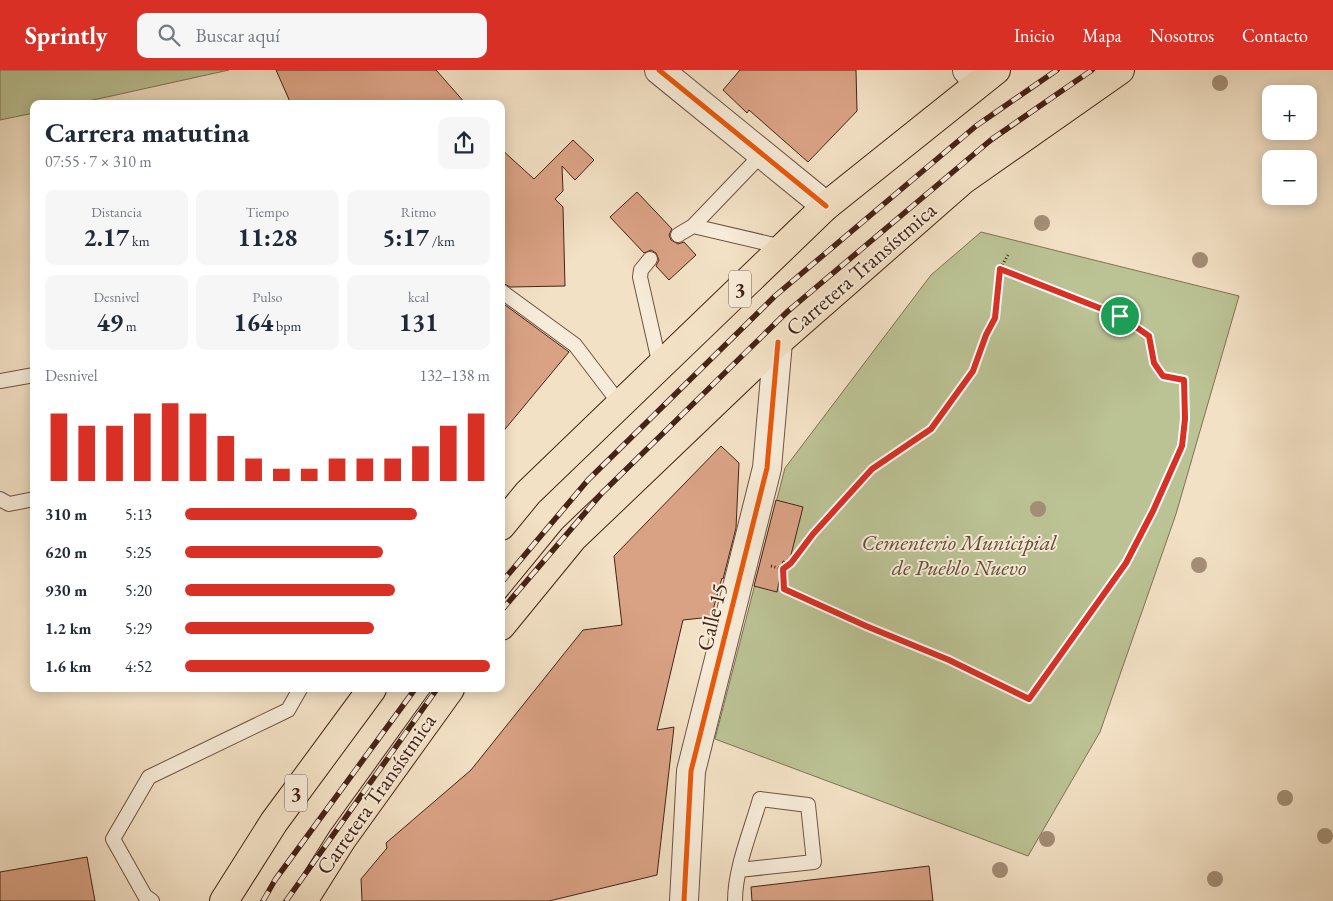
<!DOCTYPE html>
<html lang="es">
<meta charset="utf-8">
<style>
:root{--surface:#fff;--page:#f6f6f7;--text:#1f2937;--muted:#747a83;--accent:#d93025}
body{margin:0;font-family:"EB Garamond",serif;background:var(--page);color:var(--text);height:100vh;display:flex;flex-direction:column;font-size:19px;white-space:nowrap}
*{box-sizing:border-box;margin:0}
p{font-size:16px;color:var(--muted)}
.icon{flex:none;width:28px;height:28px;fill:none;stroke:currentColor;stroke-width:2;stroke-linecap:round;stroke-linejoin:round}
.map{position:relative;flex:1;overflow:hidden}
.panel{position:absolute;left:30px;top:30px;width:475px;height:592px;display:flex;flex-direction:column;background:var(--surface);border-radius:10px;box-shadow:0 2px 12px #0003}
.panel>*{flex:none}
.tools{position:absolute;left:1262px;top:15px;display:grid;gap:10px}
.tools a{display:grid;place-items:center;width:55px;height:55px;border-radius:10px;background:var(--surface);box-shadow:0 2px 12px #0003;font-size:25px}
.pin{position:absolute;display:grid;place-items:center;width:42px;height:42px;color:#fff;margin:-21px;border:2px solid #fff;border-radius:50%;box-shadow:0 1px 5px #0007}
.round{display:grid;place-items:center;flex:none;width:52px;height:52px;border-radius:10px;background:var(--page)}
.summary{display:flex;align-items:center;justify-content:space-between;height:85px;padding:0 15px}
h1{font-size:28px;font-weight:700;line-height:38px}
.metrics{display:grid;grid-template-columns:repeat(3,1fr);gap:8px;height:85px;padding:5px 15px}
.metrics div{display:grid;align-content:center;border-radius:10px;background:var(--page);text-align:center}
.metrics b{font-size:25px;font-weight:700}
.metrics small{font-size:14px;font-weight:400}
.metrics p{font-size:14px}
.chart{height:140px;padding:10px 15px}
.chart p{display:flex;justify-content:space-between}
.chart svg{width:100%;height:90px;margin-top:5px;stroke:var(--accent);stroke-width:6}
ul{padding:0 15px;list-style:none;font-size:16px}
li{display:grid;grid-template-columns:80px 60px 1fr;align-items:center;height:38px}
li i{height:12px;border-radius:6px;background:var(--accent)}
header{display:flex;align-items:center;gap:30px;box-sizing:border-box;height:70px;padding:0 25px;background:var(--accent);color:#fff}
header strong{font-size:24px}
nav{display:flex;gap:28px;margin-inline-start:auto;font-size:18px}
.search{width:350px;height:45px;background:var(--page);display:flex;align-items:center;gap:12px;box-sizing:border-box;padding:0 18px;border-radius:10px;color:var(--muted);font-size:19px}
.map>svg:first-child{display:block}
.green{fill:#bbc294;stroke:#807255}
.building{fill:#daa285;stroke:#452316}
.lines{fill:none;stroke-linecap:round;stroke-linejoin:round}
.lane-casing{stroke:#705242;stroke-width:16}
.street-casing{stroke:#705242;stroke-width:30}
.primary-casing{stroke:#452316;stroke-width:30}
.path{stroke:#452316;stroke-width:3;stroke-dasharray:1 2.5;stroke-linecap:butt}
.lane{stroke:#f7ecd9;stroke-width:14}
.street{stroke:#f7ecd9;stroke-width:28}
.primary{stroke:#f3e1c5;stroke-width:28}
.rail-casing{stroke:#452316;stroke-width:5.5}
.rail{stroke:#f7ecd9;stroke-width:4;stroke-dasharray:11;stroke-linecap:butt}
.cycleway-casing{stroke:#f7ecd9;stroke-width:8}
.cycleway{stroke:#e8590c;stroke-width:5}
.tree{fill:#a38e76}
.route-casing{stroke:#fff;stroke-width:10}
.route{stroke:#d93025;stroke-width:6}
.labels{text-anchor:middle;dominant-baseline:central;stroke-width:4;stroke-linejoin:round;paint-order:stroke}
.shield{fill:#f7ecd9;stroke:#7a5f50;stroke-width:1}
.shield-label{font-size:21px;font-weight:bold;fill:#452316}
.street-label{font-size:22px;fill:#452316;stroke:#f7ecd9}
.park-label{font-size:22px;font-style:italic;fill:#624b36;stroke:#f7ecd9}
</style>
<header>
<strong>Sprintly</strong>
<div class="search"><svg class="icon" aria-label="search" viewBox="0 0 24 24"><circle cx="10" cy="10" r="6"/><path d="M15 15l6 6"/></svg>Buscar aquí</div>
<nav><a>Inicio</a><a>Mapa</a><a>Nosotros</a><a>Contacto</a></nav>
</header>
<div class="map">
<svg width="1333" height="831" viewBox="0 0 1333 831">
<rect width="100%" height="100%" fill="#f3e1c5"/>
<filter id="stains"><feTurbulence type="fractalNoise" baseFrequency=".004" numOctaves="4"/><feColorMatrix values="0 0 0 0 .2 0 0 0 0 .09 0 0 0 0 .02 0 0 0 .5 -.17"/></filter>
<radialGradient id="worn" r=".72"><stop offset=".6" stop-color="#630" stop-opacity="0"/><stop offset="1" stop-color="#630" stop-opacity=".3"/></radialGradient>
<path class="green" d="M 0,0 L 229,0 L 75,34 L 34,34 L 34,43 L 0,50 Z
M 981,162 L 1239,226 L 1176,444 L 1100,662 L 1028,786 L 715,669 L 785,398 L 931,205 Z"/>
<path class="building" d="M 276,0 L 436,0 L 466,34 L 291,34 Z
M 740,0 L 856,0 L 857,41 L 808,92 L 749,40 L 747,43 L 723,20 Z
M 573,70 L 594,90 L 575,110 L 562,96 L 563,121 L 555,129 L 563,137 L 565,216 L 510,217 L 501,212 L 501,79 L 534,109 Z
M 637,122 L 672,159 L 669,165 L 671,170 L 678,174 L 684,172 L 696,185 L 669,210 L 656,196 L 659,190 L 656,183 L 651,180 L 644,183 L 610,147 Z
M 501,232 L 569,282 L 501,364 Z
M 721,376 L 739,393 L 736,458 L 723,509 L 722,508 L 711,547 L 683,550 L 657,660 L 674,657 L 657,805 L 549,831 L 362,831 L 361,809 L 387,778 L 386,773 L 471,700 L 583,560 L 622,555 L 614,486 Z
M 776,430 L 803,437 L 789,493 L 783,491 L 777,522 L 754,516 Z
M 87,787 L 95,831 L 0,831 L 0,802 Z
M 929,796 L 933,831 L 752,831 L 751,817 Z"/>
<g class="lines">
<defs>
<path id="lane" d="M 693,156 L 762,84
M 678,165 L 693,156 L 783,177
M 650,189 L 641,200 L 640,207 L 660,296
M 501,221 L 575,275 L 620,334
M 0,311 L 34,305
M 0,429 L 9,434 L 34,429
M 152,831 L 145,826 L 113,769 L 149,707 L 288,640 L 300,619
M 735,831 C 735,798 751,761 760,729 L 808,735 L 814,792 L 739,800"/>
<path id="street" d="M 659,0 L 826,136
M 967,0 L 978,13
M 684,831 L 691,701 L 767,398 L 778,272"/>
<path id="primary" d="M 501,456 L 528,423 L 826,136 L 996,0
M 501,556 L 573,468 L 778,272 L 963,110 L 1120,0
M 224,831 L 274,752 L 372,619
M 303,831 L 342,769 L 450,619"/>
</defs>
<use href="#lane" class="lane-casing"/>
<use href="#street" class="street-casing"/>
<use href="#primary" class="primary-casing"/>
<path class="path" d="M 771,496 L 783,499 L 784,519 L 866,556 L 949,590 L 1029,629 L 1125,493 L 1153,441 L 1182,376 L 1185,349 L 1184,310 L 1163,306 L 1154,293 L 1149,266 L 1120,246 L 1000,199
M 783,499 L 791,493 L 813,464 L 872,399 L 931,359 L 973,301 L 986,265 L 995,248 L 1000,199 L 1008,185"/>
<use href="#lane" class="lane"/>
<use href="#street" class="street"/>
<use href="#primary" class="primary"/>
<defs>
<path id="rail" d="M 501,513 L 588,410 L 775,226 L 976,56 L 1057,0
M 501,541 L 602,423 L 788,241 L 992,69 L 1092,0
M 263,831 L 275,810 L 415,619
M 286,831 L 437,619"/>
</defs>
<use href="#rail" class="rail-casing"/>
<use href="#rail" class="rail"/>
<defs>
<path id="cycleway" d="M 659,0 L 826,136
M 684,831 L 691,701 L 767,398 L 778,272"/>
</defs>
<use href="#cycleway" class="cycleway-casing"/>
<use href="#cycleway" class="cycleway"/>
</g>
<g class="tree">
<circle cx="1220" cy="13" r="8"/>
<circle cx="1042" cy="153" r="8"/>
<circle cx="1200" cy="190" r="8"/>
<circle cx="1038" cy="439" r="8"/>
<circle cx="1199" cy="495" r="8"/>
<circle cx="1285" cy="728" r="8"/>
<circle cx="1325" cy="766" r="8"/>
<circle cx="1047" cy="769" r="8"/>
<circle cx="1000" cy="800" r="8"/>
<circle cx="1215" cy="809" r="8"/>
</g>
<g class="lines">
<defs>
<path id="route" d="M 1000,199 L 1120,246 L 1149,266 L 1154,293 L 1163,306 L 1184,310 L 1185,349 L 1182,376 L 1153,441 L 1126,493 L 1029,629 L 949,590 L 866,556 L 784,519 L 783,499 L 791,493 L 813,464 L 872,399 L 931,359 L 973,301 L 986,265 L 995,248 Z"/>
</defs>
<use href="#route" class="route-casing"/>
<use href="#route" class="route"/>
</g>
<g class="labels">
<g class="shield">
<rect x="729" y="200.5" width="22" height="37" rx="4"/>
<rect x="285" y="704.5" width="22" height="37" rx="4"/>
</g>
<g class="shield-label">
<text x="740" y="219">3</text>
<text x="296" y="723">3</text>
</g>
<g class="street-label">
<text transform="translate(861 199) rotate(-41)">Carretera Transístmica</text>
<text transform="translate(712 547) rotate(-76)">Calle 15</text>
<text transform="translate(376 724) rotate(-55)">Carretera Transístmica</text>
</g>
<g class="park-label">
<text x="959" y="472">Cementerio Municipial<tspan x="959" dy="25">de Pueblo Nuevo</tspan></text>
</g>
</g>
<rect width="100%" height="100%" filter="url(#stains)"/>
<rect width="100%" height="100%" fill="url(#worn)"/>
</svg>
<div class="tools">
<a>+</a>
<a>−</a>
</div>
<div class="pin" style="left:1120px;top:246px;background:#1e9e55"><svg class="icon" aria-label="arrive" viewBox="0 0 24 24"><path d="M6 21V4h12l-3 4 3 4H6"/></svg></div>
<section class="panel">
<div class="summary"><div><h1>Carrera matutina</h1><p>07:55 · 7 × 310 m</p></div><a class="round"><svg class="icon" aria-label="share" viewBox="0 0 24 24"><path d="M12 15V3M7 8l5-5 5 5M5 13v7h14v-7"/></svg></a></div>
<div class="metrics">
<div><p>Distancia</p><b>2.17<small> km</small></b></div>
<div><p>Tiempo</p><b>11:28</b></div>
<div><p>Ritmo</p><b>5:17<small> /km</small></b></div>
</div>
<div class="metrics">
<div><p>Desnivel</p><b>49<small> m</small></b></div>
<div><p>Pulso</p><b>164<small> bpm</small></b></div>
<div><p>kcal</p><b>131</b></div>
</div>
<div class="chart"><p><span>Desnivel</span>132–138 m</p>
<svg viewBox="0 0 160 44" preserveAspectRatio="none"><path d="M5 44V11M15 44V17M25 44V17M35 44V11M45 44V6M55 44V11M65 44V22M75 44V33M85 44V38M95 44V38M105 44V33M115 44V33M125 44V33M135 44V27M145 44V17M155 44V11"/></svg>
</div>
<ul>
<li><b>310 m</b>5:13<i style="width:76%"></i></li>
<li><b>620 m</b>5:25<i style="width:65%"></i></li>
<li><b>930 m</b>5:20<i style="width:69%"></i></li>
<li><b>1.2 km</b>5:29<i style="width:62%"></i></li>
<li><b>1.6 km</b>4:52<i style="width:100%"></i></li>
</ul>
</section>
</div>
